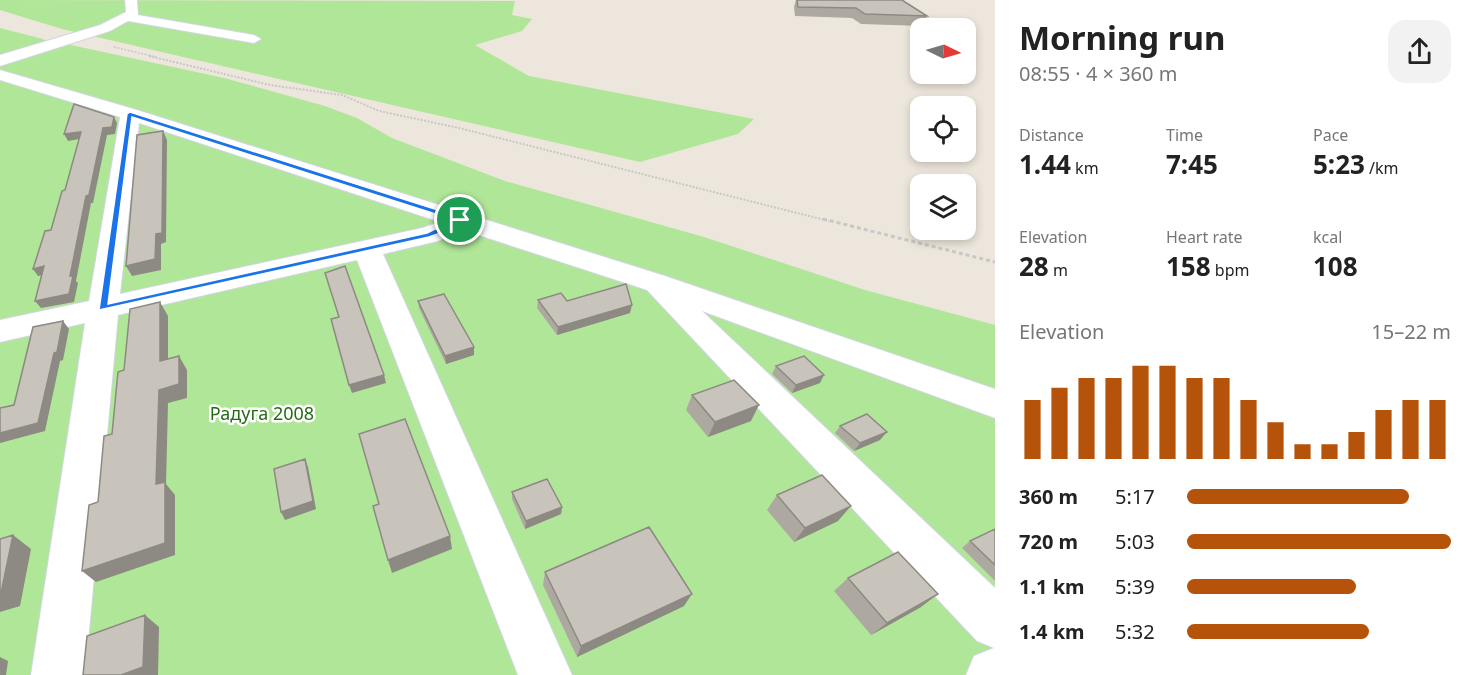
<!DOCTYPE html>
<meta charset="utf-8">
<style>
:root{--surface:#fff;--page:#f2f2f2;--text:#222;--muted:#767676;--accent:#b45309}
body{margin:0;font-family:"Noto Sans",sans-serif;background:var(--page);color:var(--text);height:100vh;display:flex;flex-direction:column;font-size:22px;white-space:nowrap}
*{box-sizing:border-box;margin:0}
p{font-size:20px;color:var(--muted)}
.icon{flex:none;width:33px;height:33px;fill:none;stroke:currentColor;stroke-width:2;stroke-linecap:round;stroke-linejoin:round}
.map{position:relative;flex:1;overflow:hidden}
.details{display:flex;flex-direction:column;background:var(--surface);width:480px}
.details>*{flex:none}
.needle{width:39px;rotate:95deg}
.tools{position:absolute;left:910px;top:18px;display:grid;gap:12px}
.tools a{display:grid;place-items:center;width:66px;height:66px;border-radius:12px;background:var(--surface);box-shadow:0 3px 9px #0003;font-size:30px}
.pin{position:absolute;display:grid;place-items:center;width:51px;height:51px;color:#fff;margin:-26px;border:3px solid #fff;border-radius:50%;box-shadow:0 2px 6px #0007}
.round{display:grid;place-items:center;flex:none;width:63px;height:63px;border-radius:18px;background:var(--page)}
.overview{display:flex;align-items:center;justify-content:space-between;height:102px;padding:0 24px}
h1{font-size:33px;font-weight:700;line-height:45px}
.metrics{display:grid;grid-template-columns:repeat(3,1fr);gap:9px;height:102px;padding:6px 24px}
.metrics div{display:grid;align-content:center}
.metrics b{font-size:26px;font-weight:700}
.metrics small{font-size:16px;font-weight:400}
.metrics p{font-size:16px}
.chart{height:168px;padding:12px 24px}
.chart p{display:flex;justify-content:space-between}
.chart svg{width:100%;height:108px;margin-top:6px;stroke:var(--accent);stroke-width:6}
ul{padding:0 24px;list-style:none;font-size:20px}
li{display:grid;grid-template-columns:96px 72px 1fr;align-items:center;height:45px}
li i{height:15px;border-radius:8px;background:var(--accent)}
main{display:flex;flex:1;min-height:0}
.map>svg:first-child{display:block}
.green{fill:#b0e697}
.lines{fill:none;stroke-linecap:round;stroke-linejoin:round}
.minor-casing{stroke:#d1d5e4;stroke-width:2}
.path-far2{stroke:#c8c8c8;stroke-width:1.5;stroke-dasharray:2 1.5;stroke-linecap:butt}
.path-far1{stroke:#c8c8c8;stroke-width:2;stroke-dasharray:2 1.5;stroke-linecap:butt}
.path{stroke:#c8c8c8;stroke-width:3;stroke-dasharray:4 3;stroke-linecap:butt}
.minor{fill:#fff;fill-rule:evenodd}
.wall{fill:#ada9a1}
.shaded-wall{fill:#8d8983}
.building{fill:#c9c4bb;stroke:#8d8983;stroke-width:1.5}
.route{fill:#1a73e8;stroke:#fff;stroke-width:1.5;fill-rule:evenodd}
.labels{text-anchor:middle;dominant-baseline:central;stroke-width:5;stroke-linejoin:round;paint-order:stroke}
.park-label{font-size:18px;fill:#276b17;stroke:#fff}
</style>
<main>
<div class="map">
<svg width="995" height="675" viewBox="0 0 995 675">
<rect width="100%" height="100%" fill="#ede6dc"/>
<path class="green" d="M 0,0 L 515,1 L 512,15 L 532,19 L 522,31 L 475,45 L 529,76 L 754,119 L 738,134 L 640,162 L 62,29 L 0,10 Z
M 0,28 L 43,39 L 47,42 L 0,59 Z
M 71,45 L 224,78 L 325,106 L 357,118 L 392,138 L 505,181 L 704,237 L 865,290 L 995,325 L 995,675 L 0,675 L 0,66 L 51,46 Z"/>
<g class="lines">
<defs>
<path id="minor" d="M 125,0 L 137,0 L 138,15 L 254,35 L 261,39 L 254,43 L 128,21 L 110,31 L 0,66 L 0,55 L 100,25 L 126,12 Z
M 0,70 L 137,110 L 665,276 L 995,389 L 995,418 L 702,311 L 995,588 L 995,675 L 966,675 L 974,656 L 994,648 L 977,641 L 647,290 L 463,230 L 438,241 L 383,254 L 572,675 L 518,675 L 357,260 L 118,315 L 85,675 L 31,675 L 85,323 L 0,342 L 0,320 L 89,301 L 120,117 L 0,80 ZM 139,123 L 440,222 L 422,228 L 120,294 Z"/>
</defs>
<use href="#minor" class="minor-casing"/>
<path class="path-far2" d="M 114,47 L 156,57"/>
<path class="path-far1" d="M 149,56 L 270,85 L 342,95 L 379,111 L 459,128 L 829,221"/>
<path class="path" d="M 823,219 L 995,262"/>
<use href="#minor" class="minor"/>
</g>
<path class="wall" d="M 796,0 L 902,0 L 927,16 L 923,26 L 861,24 L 852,18 L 795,16 L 794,7 Z
M 538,300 L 567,301 L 630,313 L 557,335 L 537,308 Z
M 418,301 L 474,347 L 474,355 L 446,364 L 419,308 Z
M 776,366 L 820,383 L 792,393 L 772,374 Z
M 692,395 L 751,421 L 708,437 L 686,410 Z
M 840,426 L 880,440 L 854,451 L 835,433 Z
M 512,492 L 562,507 L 561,514 L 525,529 L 512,499 Z
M 777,495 L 838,521 L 794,542 L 767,510 Z
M 995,529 L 995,581 L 962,548 L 970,541 Z
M 545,572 L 684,606 L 577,657 L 543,585 Z
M 848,578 L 921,607 L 871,635 L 834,591 Z"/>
<path class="shaded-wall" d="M 114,117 L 117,123 L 115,134 L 107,135 L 93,203 L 91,203 L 76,281 L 78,283 L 74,302 L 41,308 L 35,301 L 70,276 L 86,196 L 103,128 Z
M 163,131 L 167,140 L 166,242 L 161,244 L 161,270 L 132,276 L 126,266 L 156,234 Z
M 81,132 L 85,138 L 68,141 L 64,134 Z
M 44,266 L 49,274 L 38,276 L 33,269 Z
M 160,302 L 168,316 L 168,375 L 160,361 Z
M 632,305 L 630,313 L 557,335 L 558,327 Z
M 63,321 L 69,329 L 63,360 L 60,361 L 45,431 L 0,443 L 0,433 Z
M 474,347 L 474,355 L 446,364 L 445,356 Z
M 179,356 L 187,370 L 187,398 L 168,403 L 166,484 L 175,495 L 175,555 L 96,582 L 82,571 L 156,484 L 159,390 Z
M 384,375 L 386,383 L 352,393 L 349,385 Z
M 824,375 L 820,383 L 792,393 L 796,385 Z
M 759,405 L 751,421 L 708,437 L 715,422 Z
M 887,432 L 880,440 L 854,451 L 860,443 Z
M 305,459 L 308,467 L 316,509 L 285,520 L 281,512 Z
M 851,506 L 838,521 L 794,542 L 805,528 Z
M 562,507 L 561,514 L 525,529 L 526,521 Z
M 13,535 L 31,549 L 20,606 L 0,612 L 0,593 Z
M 450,536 L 452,549 L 392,573 L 388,560 Z
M 692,594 L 684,606 L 577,657 L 581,646 Z
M 938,594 L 921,607 L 871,635 L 887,623 Z
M 145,615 L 159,627 L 158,675 L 121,675 Z
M 0,657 L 8,661 L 6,675 L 0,675 Z"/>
<path class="building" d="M 797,0 L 902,0 L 927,16 L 865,14 L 856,8 L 798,7 Z
M 74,104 L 114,117 L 112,127 L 103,128 L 89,195 L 86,196 L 70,276 L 73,276 L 69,294 L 35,301 L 44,266 L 33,269 L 45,231 L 51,230 L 62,191 L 65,190 L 81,132 L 64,134 Z
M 163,131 L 162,233 L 156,234 L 155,259 L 126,266 L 137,135 Z
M 345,266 L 384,375 L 349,385 L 331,319 L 339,317 L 325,273 Z
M 626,284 L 632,305 L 558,327 L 538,300 L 561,293 L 567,301 Z
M 444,294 L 474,347 L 445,356 L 418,301 Z
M 160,302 L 160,361 L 179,356 L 179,384 L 159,390 L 156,484 L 165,482 L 165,543 L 82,571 L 89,505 L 98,502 L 104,436 L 112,434 L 118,372 L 124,370 L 130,309 Z
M 63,321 L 57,352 L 54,353 L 38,423 L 0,433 L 0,408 L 14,405 L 33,327 Z
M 804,356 L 824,375 L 796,385 L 776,366 Z
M 734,380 L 759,405 L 715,422 L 692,395 Z
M 867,414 L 887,432 L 860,443 L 840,426 Z
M 405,419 L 450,536 L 388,560 L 373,506 L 379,504 L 359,434 Z
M 305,459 L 313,501 L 281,512 L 274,469 Z
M 822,475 L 851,506 L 805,528 L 777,495 Z
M 547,479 L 562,507 L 526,521 L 512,492 Z
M 649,527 L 692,594 L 581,646 L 545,572 Z
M 995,529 L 995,565 L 970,541 Z
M 13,535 L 1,593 L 0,593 L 0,539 Z
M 898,552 L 938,594 L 887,623 L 848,578 Z
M 145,615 L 143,667 L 121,675 L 83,675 L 87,636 Z"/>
<path class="route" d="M 130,112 L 463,218 L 464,220 L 452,229 L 429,237 L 99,310 L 127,114 ZM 132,117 L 454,220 L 427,233 L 108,304 Z"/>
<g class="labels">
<g class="park-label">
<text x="262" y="413">Радуга 2008</text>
</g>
</g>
</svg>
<div class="tools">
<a><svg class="needle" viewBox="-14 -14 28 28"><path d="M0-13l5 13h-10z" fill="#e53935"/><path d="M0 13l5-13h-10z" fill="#767676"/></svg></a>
<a><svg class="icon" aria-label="locate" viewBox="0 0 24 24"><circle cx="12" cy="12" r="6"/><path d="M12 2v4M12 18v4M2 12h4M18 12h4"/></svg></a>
<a><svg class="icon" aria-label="layers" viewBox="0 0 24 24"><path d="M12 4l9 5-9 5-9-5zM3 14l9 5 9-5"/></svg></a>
</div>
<div class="pin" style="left:460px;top:220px;background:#1e9e55"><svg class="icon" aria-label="arrive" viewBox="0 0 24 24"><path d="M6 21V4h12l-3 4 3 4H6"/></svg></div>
</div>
<section class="details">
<div class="overview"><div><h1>Morning run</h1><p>08:55 · 4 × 360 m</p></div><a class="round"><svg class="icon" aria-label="share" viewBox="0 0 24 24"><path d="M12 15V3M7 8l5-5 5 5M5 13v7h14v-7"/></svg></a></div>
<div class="metrics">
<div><p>Distance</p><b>1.44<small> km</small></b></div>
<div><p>Time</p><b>7:45</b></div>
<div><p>Pace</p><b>5:23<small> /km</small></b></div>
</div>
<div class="metrics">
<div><p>Elevation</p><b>28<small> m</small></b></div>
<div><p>Heart rate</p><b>158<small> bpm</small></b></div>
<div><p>kcal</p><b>108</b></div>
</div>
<div class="chart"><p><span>Elevation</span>15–22 m</p>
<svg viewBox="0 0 160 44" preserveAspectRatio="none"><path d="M5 44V20M15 44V15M25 44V11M35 44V11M45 44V6M55 44V6M65 44V11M75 44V11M85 44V20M95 44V29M105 44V38M115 44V38M125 44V33M135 44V24M145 44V20M155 44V20"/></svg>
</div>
<ul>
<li><b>360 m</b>5:17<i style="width:84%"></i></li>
<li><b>720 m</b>5:03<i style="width:100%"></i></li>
<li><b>1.1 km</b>5:39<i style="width:64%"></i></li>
<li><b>1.4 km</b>5:32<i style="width:69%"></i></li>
</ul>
</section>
</main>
